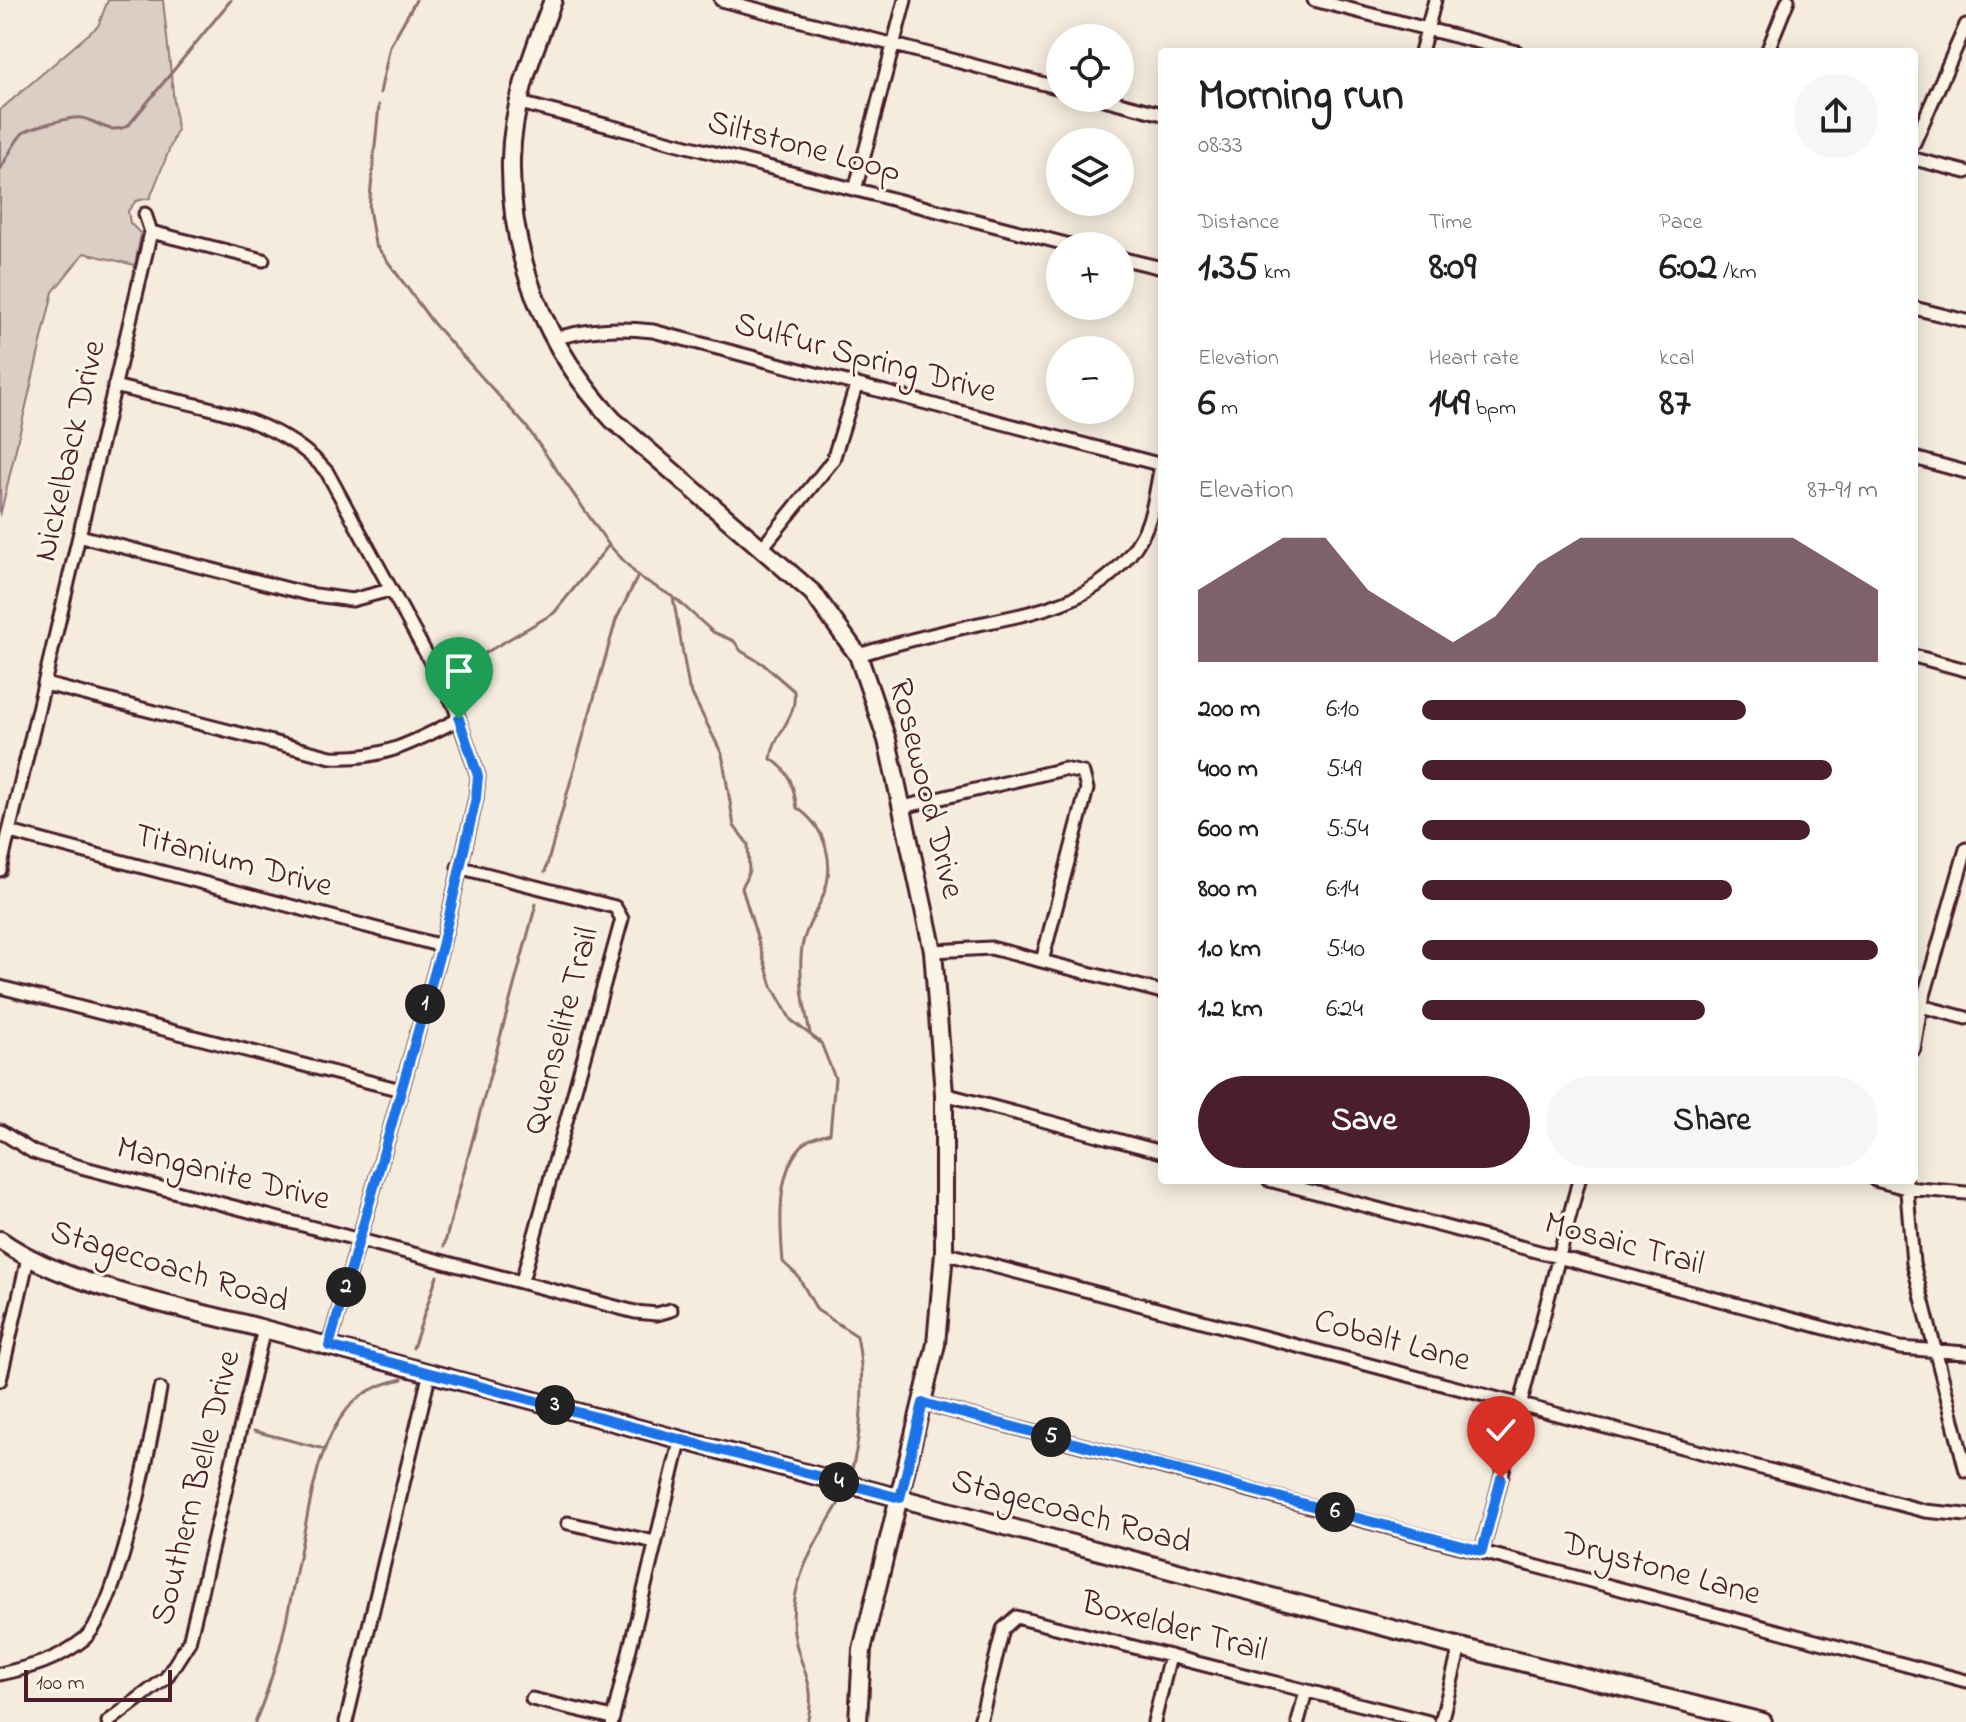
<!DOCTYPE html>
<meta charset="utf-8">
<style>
:root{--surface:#fff;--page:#f6f6f6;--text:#202124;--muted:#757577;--accent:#4a1f2b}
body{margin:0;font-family:"Indie Flower",sans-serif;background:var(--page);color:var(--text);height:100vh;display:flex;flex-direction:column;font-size:30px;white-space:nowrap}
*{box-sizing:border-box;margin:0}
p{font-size:26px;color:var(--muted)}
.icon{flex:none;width:44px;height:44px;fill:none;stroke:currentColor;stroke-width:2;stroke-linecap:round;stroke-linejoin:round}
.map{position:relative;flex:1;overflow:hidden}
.panel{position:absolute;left:1158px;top:48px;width:760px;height:1136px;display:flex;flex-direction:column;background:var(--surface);border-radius:8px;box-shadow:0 4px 20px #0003}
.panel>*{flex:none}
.buttons{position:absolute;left:1046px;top:24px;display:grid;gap:16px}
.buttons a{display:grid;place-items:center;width:88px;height:88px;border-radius:50%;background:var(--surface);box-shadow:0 4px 20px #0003;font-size:40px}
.scale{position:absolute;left:24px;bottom:20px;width:148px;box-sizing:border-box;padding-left:8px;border:4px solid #4a1f2b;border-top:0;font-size:22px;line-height:28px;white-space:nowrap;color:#4a1f2b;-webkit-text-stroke:6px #fcf5e5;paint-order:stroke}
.pin{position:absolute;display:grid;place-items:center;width:68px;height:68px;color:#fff;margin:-82px -34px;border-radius:50% 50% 50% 0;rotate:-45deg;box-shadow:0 0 8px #0007}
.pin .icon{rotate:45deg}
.km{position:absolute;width:40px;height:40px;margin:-20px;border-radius:50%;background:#222;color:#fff;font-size:22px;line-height:40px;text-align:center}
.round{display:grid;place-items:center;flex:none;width:84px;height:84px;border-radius:42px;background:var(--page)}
.headline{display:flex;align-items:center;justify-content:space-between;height:136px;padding:0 40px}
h1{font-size:44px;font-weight:700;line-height:60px}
.figures{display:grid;grid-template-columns:repeat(3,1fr);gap:12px;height:136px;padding:8px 40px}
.figures div{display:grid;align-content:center}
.figures b{font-size:40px;font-weight:700}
.figures small{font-size:22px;font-weight:400}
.figures p{font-size:22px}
.chart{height:224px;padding:16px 40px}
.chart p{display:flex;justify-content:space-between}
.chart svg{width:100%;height:144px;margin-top:8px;fill:var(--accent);opacity:.7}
.primary-button{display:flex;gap:16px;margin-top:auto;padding:16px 40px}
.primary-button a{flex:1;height:92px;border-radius:48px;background:var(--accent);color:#fff;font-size:32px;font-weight:700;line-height:92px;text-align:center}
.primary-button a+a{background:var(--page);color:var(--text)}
ul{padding:0 40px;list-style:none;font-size:26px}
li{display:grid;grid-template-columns:128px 96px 1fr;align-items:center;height:60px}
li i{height:20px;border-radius:10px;background:var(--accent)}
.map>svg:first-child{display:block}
.green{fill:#dbcec4;stroke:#927678;stroke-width:2}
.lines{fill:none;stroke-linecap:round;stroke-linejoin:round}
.stream{stroke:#8c6e70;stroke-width:3}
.street-casing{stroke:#4a1f2b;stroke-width:17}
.secondary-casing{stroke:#4a1f2b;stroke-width:22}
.street{stroke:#fcf5e5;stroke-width:11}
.secondary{stroke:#fcf5e5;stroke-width:16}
.route-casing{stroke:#fff;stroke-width:16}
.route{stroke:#1a73e8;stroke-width:10}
.labels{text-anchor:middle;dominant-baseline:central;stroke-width:6;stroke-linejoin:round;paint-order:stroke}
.street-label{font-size:34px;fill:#4a1f2b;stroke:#fcf5e5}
</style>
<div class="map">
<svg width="1966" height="1722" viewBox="0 0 1966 1722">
<rect width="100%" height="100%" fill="#f5ecde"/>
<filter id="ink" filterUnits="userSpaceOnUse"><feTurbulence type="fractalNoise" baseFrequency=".0125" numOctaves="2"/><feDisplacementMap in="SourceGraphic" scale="16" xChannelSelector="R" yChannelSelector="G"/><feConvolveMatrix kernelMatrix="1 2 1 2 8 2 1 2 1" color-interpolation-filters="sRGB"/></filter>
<g filter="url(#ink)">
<path class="green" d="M 108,0 L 163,0 L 177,130 L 150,198 L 136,201 L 128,211 L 130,223 L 141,234 L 135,265 L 84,253 L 53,292 L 0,516 L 0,110 L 98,26 Z"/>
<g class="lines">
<path class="stream" d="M 380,93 L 390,46 L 416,0
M 379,105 L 369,208 L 375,244 L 433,323 L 526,426 L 609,545 L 638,576 L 673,597 L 689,688 L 722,754 L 734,826 L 748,844 L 749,871 L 742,888 L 772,986 L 791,1020 L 821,1043 L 835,1078 L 830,1133 C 822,1135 812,1137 806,1142 C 775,1167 780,1226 783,1262 L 798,1276 L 817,1310 L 857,1336 C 866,1380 862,1437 849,1480
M 0,170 C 6,159 15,141 23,133 C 29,128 72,116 82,118 C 100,122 108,135 128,126 L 231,0
M 676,599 L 713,632 L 734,641 L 741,651 L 763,664 L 794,691 C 798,718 773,734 771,759 C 791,771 793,786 797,808 C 826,827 836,864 823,896 C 816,913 805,928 802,947 C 798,975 804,1006 810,1033
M 451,673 L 554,613 L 609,545
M 545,872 L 616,620 L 638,576
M 444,1246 L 536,904
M 413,1348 L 437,1276
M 254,1431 L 324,1449
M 255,1722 C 281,1663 291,1595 304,1532 C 313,1489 319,1442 349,1407 C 362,1391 382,1384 402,1379
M 807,1722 C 818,1682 799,1669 794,1633 C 787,1579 821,1535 846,1491"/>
<defs>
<path id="street" d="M 721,0 L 1060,88
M 1314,0 L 1517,52
M 1421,52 L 1435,0
M 1767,52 L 1788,0
M 1100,98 L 1162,114
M 520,103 L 1074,246
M 1914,143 L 1966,25
M 1914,159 L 1966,172
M 855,190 L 905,0
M 151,232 L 263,260
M 1120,258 L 1162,268
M 1914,308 L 1966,321
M 553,339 C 588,329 617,327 653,331 L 1162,465
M 114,386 C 187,405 276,412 327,472 L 454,705 L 478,776 L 476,798 L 442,946 L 329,1346
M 1914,458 L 1966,472
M 80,536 L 308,594 L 352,600 L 390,590
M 762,548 L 833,460 L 856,386
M 858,655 C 894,644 929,635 965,627 C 1034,612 1105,604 1142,536 C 1154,514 1156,489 1161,465
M 1914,656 L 1966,670
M 45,684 L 331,757 C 383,760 414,742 459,719
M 903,807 L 1064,769 L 1083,773 L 1087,789 L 1042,961
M 10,832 L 442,946
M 458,867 L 615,907 L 622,919 L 522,1281
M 0,870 L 151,232 L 145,214
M 933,951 L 991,948 L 1162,992
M 0,987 L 401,1090
M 1921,1006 L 1966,1018
M 1914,1049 L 1921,1006 L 1966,849
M 944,1094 L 1162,1152
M 0,1131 L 33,1152 L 81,1167 L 635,1312 L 657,1314 L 671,1310
M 1269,1180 L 1900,1348 L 1966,1353
M 1875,1180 L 1906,1188 L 1966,1193
M 1906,1180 L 1913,1263 L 1966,1471
M 944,1253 L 1925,1511 L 1966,1515
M 0,1380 L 28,1258
M 923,1403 L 1966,1681
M 568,1523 L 655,1542
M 1482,1551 L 1579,1180
M 0,1674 C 31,1667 58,1660 84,1639 C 119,1610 151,1440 160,1389
M 532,1699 L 613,1718
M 108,1722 L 166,1678 L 189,1642 L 264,1329
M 346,1722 L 430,1372
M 612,1722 L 681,1438
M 980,1722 L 1003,1629 L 1016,1617 L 1429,1722
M 1154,1722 L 1170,1656
M 1298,1722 L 1306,1691
M 1441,1722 L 1460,1647"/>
<path id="secondary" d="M 553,0 C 534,50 512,104 511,159 C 509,258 546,348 613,420 L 813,593 L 858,655 L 887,740 L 933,951 L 944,1094 L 944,1253 L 936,1344 L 862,1650 L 858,1722
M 0,1240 C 68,1288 183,1307 264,1329 L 1460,1647 L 1763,1722"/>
</defs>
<use href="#street" class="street-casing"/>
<use href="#secondary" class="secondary-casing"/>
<use href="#street" class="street"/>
<use href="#secondary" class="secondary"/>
</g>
</g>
<g class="lines" filter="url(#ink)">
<defs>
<path id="route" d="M 459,719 L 478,776 L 476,798 L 442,946 L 329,1346 L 900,1498 L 923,1403 L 1482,1551 L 1501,1478"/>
</defs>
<use href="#route" class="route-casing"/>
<use href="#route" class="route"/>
</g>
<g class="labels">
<g class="street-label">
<text transform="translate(804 148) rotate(15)">Siltstone Loop</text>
<text transform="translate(865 359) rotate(15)">Sulfur Spring Drive</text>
<text transform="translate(71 451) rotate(-77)">Nickelback Drive</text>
<text transform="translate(925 789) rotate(76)">Rosewood Drive</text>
<text transform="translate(233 862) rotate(15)">Titanium Drive</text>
<text transform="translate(562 1031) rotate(-75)">Quenselite Trail</text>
<text transform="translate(223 1175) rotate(14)">Manganite Drive</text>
<text transform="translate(1624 1245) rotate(15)">Mosaic Trail</text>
<text transform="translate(169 1268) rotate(17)">Stagecoach Road</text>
<text transform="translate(1392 1342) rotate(15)">Cobalt Lane</text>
<text transform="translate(197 1488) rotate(-76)">Southern Belle Drive</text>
<text transform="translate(1071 1513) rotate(15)">Stagecoach Road</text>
<text transform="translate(1661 1570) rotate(15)">Drystone Lane</text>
<text transform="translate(1174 1628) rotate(15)">Boxelder Trail</text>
</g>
</g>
</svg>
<div class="buttons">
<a><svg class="icon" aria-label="locate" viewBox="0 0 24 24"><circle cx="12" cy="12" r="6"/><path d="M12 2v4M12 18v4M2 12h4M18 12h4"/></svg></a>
<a><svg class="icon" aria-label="layers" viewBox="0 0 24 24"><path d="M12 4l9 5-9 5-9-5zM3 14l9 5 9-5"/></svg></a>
<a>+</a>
<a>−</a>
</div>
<div class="scale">100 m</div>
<div class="pin" style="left:459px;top:719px;background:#1e9e55"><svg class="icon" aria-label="arrive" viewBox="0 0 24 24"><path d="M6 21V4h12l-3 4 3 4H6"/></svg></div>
<div class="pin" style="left:1501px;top:1478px;background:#d93025"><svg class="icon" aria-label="check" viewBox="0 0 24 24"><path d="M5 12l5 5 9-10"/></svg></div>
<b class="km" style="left:425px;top:1004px">1</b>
<b class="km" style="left:346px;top:1287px">2</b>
<b class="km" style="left:555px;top:1405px">3</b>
<b class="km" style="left:839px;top:1482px">4</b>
<b class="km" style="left:1051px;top:1437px">5</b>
<b class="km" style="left:1335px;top:1512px">6</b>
<section class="panel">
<div class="headline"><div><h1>Morning run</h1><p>08:33</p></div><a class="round"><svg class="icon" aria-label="share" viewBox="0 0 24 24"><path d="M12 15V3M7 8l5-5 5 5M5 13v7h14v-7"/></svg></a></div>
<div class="figures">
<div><p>Distance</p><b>1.35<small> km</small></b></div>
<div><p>Time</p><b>8:09</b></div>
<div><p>Pace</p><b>6:02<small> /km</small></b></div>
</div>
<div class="figures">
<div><p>Elevation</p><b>6<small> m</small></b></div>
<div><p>Heart rate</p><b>149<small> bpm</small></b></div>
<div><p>kcal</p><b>87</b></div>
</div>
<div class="chart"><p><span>Elevation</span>87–91 m</p>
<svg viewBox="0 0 160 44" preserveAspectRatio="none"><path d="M0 44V22L10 14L20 6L30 6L40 22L50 30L60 38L70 30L80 14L90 6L100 6L110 6L120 6L130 6L140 6L150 14L160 22V44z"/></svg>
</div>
<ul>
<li><b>200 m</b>6:10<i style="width:71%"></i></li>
<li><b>400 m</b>5:49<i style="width:90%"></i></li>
<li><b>600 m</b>5:54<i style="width:85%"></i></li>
<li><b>800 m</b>6:14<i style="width:68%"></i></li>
<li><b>1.0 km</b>5:40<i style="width:100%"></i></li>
<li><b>1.2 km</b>6:24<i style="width:62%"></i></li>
</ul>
<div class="primary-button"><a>Save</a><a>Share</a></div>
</section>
</div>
